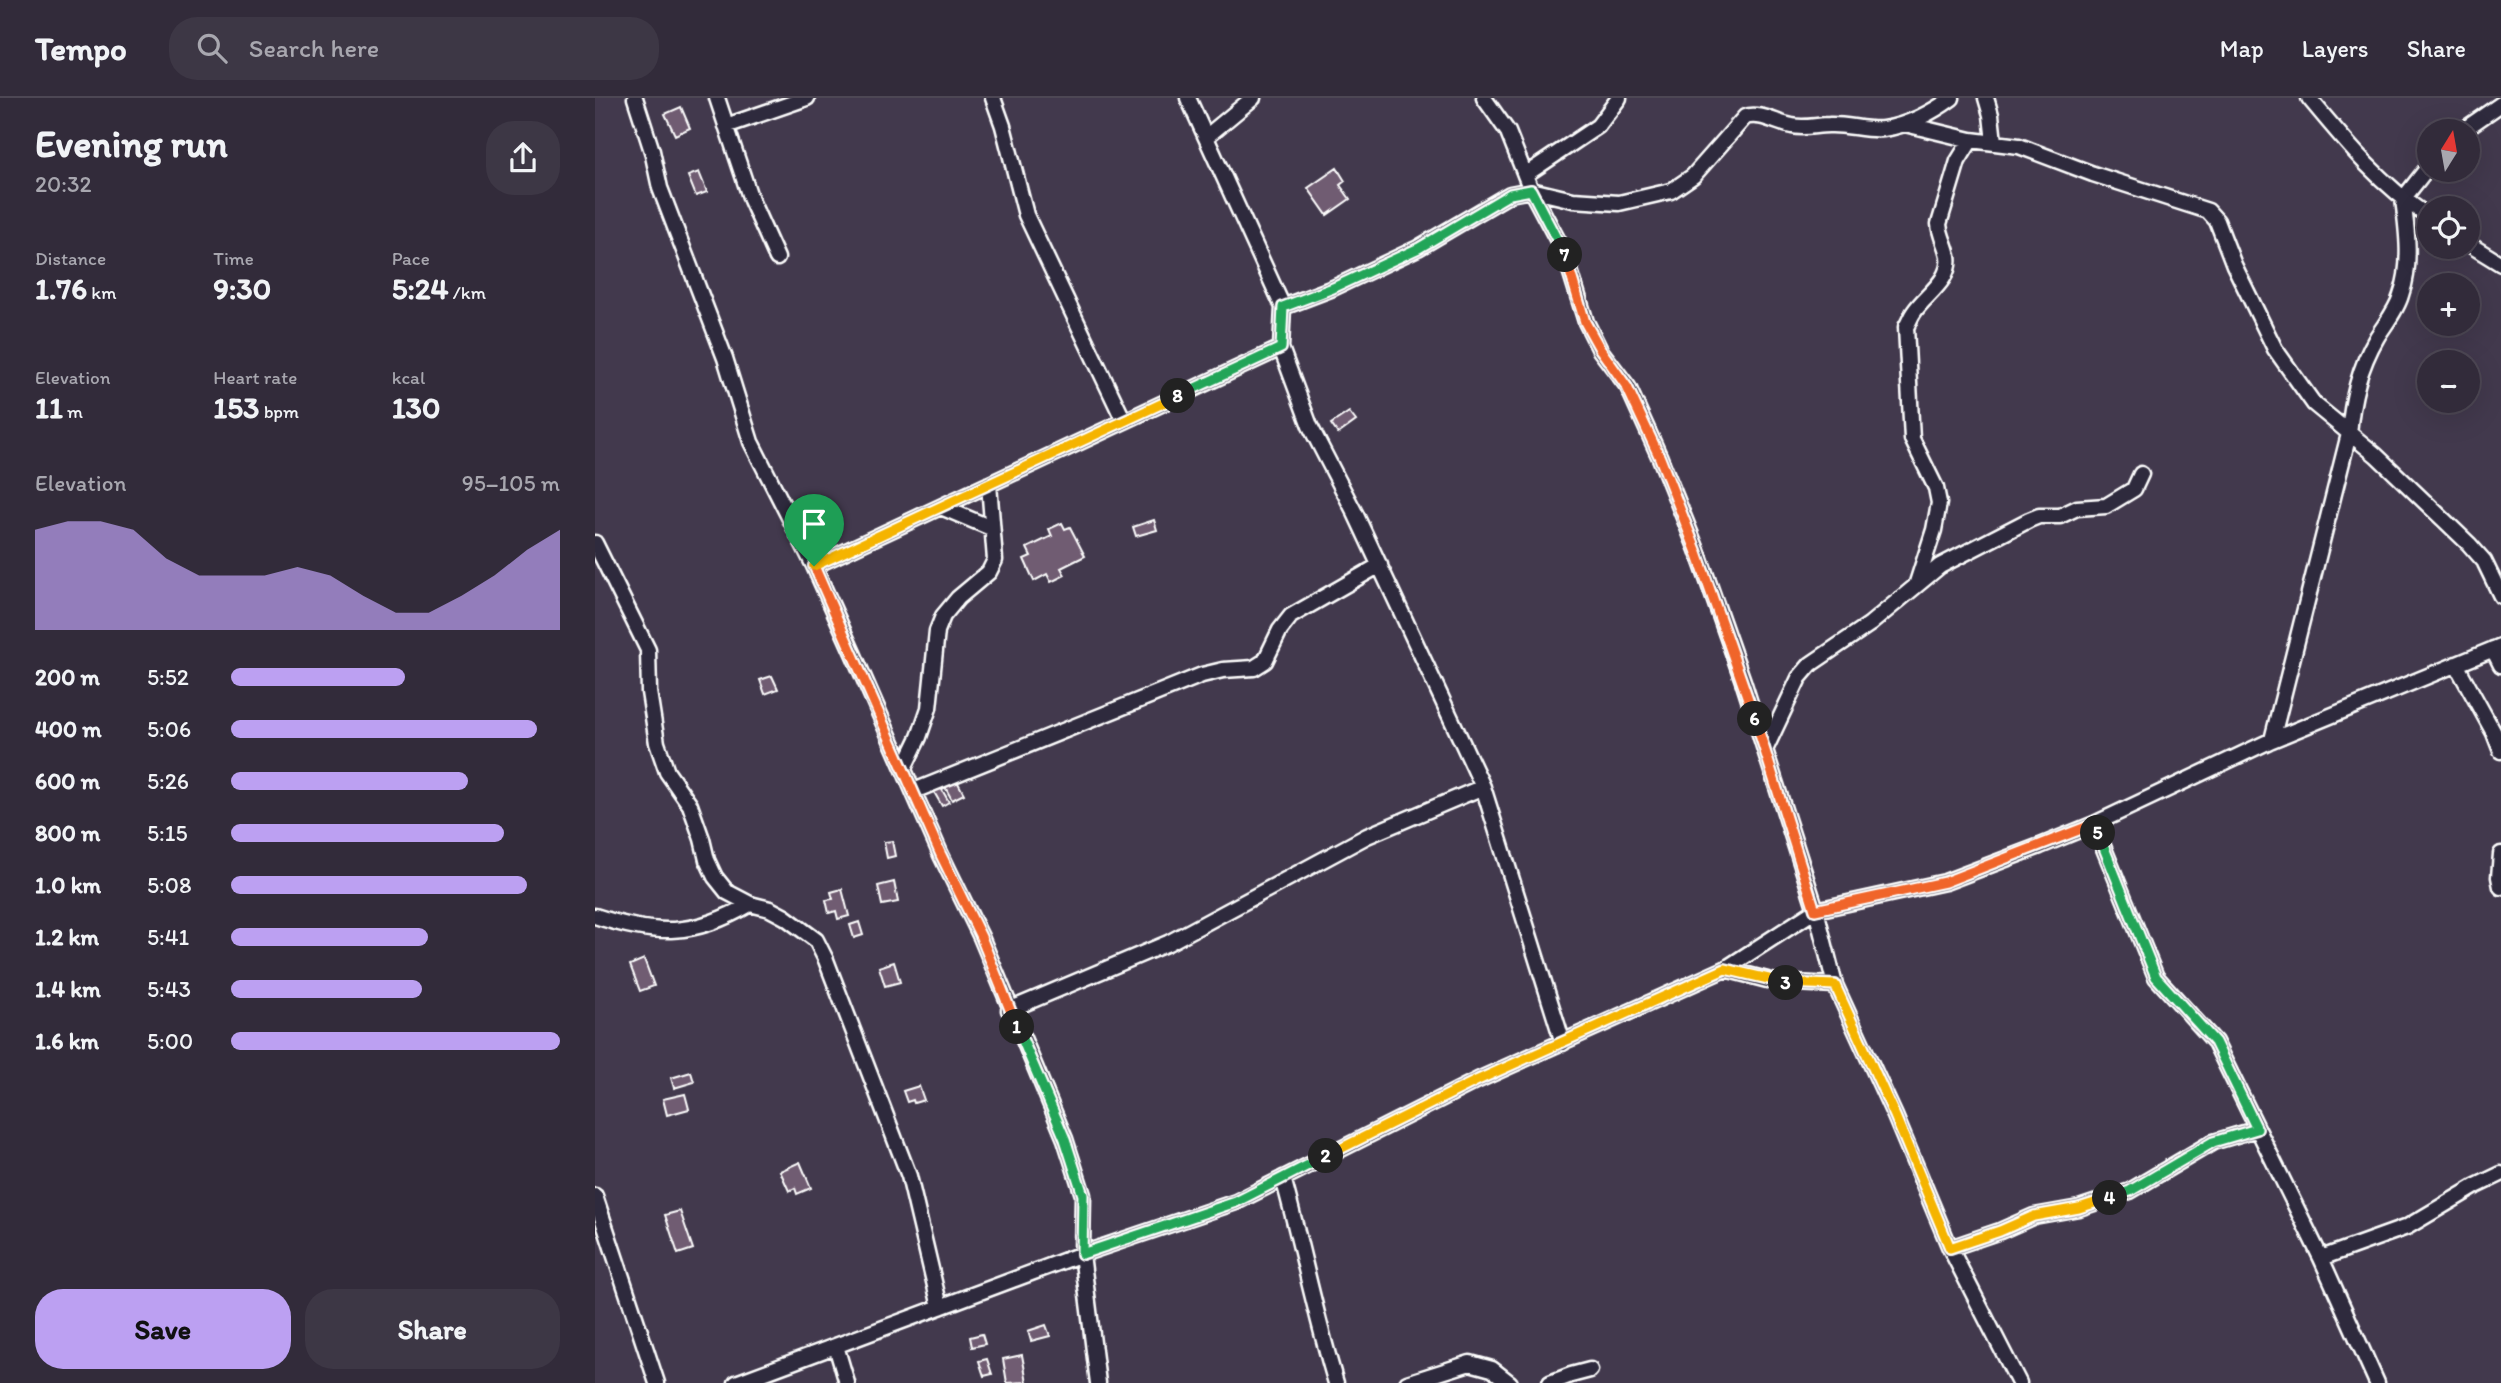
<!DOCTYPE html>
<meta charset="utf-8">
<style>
:root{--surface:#322b3a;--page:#3d3745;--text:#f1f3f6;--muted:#a8a7af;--line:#4d4754;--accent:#bca0f2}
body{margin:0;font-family:Itim,sans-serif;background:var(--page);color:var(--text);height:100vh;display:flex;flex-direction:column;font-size:26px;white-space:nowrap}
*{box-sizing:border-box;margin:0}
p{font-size:23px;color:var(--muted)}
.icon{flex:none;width:38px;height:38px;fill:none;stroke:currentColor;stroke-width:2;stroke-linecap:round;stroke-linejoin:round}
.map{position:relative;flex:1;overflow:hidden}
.sheet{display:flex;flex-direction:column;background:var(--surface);width:595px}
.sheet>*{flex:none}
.needle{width:46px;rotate:11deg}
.buttons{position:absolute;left:1822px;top:21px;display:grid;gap:14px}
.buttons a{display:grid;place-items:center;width:63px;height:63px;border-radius:50%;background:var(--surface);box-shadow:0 7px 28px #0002,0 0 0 2px var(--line);font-size:35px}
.pin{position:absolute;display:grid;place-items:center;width:60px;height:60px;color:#fff;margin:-72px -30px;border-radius:50% 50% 50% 0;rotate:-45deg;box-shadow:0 0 7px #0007}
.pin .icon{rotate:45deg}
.km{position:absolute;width:35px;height:35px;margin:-18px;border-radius:50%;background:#222;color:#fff;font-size:19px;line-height:35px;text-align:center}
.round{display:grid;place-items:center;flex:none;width:74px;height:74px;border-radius:28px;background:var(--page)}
.overview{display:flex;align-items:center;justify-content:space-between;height:119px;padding:0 35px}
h1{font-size:38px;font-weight:700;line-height:52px}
.metrics{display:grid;grid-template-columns:repeat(3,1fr);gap:10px;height:119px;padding:7px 35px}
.metrics div{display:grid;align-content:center}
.metrics b{font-size:30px;font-weight:700}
.metrics small{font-size:19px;font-weight:400}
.metrics p{font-size:19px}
.chart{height:196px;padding:14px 35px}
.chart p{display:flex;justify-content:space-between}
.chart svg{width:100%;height:126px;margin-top:7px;fill:var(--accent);opacity:.7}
.action{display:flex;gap:14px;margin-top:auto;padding:14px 35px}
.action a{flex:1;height:80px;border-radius:28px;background:var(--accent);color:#111;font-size:28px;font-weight:700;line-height:80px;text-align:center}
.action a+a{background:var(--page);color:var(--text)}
ul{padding:0 35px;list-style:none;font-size:23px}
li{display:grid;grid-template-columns:112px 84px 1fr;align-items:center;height:52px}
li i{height:18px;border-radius:9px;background:var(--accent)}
header{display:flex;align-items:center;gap:42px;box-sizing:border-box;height:98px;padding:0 35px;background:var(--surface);border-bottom:2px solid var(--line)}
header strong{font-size:33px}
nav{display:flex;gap:38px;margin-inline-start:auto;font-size:24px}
.search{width:490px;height:63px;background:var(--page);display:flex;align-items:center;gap:18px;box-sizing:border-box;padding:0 24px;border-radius:28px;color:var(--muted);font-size:26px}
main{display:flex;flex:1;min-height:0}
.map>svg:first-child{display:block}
.building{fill:#705b72;stroke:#fff;stroke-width:2}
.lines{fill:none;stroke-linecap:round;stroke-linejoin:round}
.street-casing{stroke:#fff;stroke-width:19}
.street{stroke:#2f2a3d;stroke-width:14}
.split-1-casing{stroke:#fff;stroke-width:14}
.split-2-casing{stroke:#fff;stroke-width:14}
.split-3-casing{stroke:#fff;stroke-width:14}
.split-4-casing{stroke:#fff;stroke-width:14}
.split-5-casing{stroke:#fff;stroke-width:14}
.split-6-casing{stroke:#fff;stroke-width:14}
.split-7-casing{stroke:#fff;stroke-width:14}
.split-8-casing{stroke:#fff;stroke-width:14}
.split-9-casing{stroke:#fff;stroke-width:14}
.split-1{stroke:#f0652b;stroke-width:9}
.split-2{stroke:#22a559;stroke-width:9}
.split-3{stroke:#f5b400;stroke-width:9}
.split-4{stroke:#f5b400;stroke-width:9}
.split-5{stroke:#22a559;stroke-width:9}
.split-6{stroke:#f0652b;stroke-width:9}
.split-7{stroke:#f0652b;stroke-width:9}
.split-8{stroke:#22a559;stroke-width:9}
.split-9{stroke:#f5b400;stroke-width:9}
</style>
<header>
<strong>Tempo</strong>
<div class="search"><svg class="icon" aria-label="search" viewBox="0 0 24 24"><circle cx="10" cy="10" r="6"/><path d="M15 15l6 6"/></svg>Search here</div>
<nav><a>Map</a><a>Layers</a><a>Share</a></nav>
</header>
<main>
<section class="sheet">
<div class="overview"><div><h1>Evening run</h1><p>20:32</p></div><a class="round"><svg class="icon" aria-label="share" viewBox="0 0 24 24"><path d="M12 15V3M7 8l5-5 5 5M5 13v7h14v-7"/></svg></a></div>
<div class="metrics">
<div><p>Distance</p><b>1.76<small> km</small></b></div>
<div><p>Time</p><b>9:30</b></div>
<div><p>Pace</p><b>5:24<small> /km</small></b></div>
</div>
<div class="metrics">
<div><p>Elevation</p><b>11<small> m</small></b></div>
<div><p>Heart rate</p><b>153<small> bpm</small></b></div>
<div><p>kcal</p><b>130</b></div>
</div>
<div class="chart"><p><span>Elevation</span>95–105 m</p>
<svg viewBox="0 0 160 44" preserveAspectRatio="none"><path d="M0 44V9L10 6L20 6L30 9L40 19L50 25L60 25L70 25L80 22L90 25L100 32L110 38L120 38L130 32L140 25L150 16L160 9V44z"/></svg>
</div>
<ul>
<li><b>200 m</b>5:52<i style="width:53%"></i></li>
<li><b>400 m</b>5:06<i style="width:93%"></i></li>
<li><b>600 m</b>5:26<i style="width:72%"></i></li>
<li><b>800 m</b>5:15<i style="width:83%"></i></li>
<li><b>1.0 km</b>5:08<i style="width:90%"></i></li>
<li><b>1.2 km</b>5:41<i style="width:60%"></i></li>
<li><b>1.4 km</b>5:43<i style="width:58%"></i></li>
<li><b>1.6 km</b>5:00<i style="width:100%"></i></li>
</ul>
<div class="action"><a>Save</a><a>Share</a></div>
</section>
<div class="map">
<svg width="1906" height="1285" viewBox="0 0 1906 1285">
<rect width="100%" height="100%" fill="#42394d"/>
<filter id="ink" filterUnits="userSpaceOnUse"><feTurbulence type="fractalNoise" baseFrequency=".0143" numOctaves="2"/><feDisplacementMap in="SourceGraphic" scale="14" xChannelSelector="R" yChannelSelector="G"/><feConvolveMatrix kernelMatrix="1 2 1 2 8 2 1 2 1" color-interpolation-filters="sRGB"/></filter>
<g filter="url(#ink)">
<path class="building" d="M 86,9 L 95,30 L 80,37 L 70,16 Z
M 742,70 L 750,83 L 745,87 L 755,101 L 732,117 L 713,90 Z
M 104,74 L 112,94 L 101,98 L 93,78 Z
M 754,314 L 761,323 L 743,336 L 736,326 Z
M 559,422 L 562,432 L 541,438 L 538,429 Z
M 467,425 L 470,431 L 475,429 L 490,458 L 466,470 L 470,477 L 456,484 L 452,476 L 439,483 L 429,461 L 436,458 L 432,450 L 457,438 L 454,431 Z
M 177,578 L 183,591 L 170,596 L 165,582 Z
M 362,683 L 369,696 L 357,702 L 350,689 Z
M 346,690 L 354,704 L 347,708 L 339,694 Z
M 297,743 L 300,758 L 292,760 L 289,744 Z
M 299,784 L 303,804 L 287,807 L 283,788 Z
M 247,791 L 254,818 L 243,821 L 241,813 L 234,815 L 231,802 L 238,801 L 236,794 Z
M 264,824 L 268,837 L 259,840 L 255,827 Z
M 49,861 L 59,888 L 45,893 L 35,867 Z
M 299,864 L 305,884 L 290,888 L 284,869 Z
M 96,974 L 99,984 L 79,990 L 76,980 Z
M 324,988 L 329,1002 L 319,1005 L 318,1002 L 312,1004 L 308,993 Z
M 90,996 L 94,1011 L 72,1017 L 68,1001 Z
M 205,1064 L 216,1090 L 202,1096 L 200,1090 L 194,1093 L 185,1073 Z
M 85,1113 L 98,1151 L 83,1156 L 70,1117 Z
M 451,1227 L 455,1238 L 436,1243 L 433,1233 Z
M 387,1236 L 390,1246 L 377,1249 L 375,1239 Z
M 427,1257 L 432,1284 L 412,1285 L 408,1261 Z
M 392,1261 L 397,1276 L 389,1278 L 384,1263 Z"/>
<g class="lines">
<defs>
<path id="street" d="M 40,0 L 57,53 L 65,90 L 130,260 L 156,344 L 219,468 L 258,555 L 346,757 L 386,839 L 470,1041 L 488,1097 L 487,1156 L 503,1285
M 122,0 L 156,102 L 182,160
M 398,0 L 408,28 L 431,117 L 529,323
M 593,0 L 688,209 L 686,250 L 715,328 L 760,415 L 888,689 L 968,945
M 889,0 L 913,34 L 936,92 L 970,156 L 991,224 L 1005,252 L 1033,289 L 1065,360 L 1102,452 L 1148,583 L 1221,812 L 1240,887 L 1300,1018 L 1355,1150 L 1424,1285
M 1391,0 L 1396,17 L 1399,44
M 1714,0 C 1753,47 1783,84 1834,119
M 1310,26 L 1376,42 L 1424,48 L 1498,76 L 1613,113 L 1622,123 L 1639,167 L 1680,251 L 1719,306 L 1781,357 L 1874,446 L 1889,463 L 1906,498
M 131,28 L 212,0
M 1867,33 L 1906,6
M 611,39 L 658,0
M 930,77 L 1003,28 L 1024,0
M 1872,145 L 1906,166
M 688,209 L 738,190 L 823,150 L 915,96 L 936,92 L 978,102 L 1024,105 L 1076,93 L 1098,78 L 1150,19 C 1165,14 1181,25 1197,28 C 1210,31 1221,27 1234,27 C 1252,26 1271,33 1288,31 C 1312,28 1338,14 1357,0
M 346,409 L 396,430
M 0,445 L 53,552 L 54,594 L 62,645 L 72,674 L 95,707 L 107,741 L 112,762 L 120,779 L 132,794 L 155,806 L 175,811 L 190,819 L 221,842 L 231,862 L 314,1078 L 345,1209
M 219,468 L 686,250
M 1321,488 L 1339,432 L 1344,405 L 1341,390 L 1317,341 L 1311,229 C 1314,224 1316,218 1319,214 C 1330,197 1357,182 1353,158 C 1351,147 1345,138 1344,126 L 1363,63 L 1376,42
M 1898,551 L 1906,567
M 1861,566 L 1899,635 L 1906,653
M 1677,642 L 1754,336 C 1757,301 1764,270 1782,239 C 1790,226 1802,212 1806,197 C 1817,167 1812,132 1808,101 L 1834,68
M 1170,652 L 1204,580 L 1216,566 L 1275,526 L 1345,468 L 1434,422 L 1444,418 L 1465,418 L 1482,410 L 1511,408 L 1539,391 L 1546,376
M 309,670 L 324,639 L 334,610 L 342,533 L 348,518 L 363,500 L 394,474 L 400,462 L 394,386
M 319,693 L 607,577 L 628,572 L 659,570 L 670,563 L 685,532 L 696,518 L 785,467
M 1499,726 L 1561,879 L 1620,944 L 1726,1160 L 1782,1285
M 1906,756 L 1904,779 L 1906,789
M 0,818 C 61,838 99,839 155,806
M 1130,871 L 1180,884 L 1240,887
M 414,912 L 573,845 L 772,738 L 888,689
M 688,1080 C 707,1148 720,1217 741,1285
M 0,1098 L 62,1285
M 1355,1150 L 1405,1133 L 1439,1118 L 1484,1110 L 1535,1093 L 1618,1044 L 1662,1031
M 1726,1160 L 1812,1129 L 1881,1088 L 1906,1076
M 241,1248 L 252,1285
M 141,1285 L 487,1156 L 641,1104 L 883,982 L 1130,871 L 1221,812 L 1350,784 L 1445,748 L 1499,726 L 1677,642 L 1906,548
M 812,1285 L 875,1265 L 897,1271 L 915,1285
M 955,1285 L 976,1277 L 995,1272"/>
</defs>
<use href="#street" class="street-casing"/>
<use href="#street" class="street"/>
</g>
</g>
<g class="lines" filter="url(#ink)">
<defs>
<path id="split-1" d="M 219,468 L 346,757 L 386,839 L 422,929"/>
<path id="split-2" d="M 422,929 L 470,1041 L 488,1097 L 487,1156 L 641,1104 L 731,1058"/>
<path id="split-3" d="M 731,1058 L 883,982 L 1130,871 L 1191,885"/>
<path id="split-4" d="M 1191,885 L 1240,887 L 1300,1018 L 1355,1150 L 1405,1133 L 1439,1118 L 1484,1110 L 1515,1100"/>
<path id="split-5" d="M 1503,735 L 1561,879 L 1620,944 L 1662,1031 L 1618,1044 L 1535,1093 L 1515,1100"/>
<path id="split-6" d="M 1160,621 L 1220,812 L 1350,784 L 1499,726 L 1503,735"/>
<path id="split-7" d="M 970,157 L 990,224 L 1005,251 L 1032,289 L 1065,360 L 1101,452 L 1160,621"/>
<path id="split-8" d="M 583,298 L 686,250 L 688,209 L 738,190 L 824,150 L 915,96 L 936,92 L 970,157"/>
<path id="split-9" d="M 219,468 L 583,298"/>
</defs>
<use href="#split-1" class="split-1-casing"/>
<use href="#split-2" class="split-2-casing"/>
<use href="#split-3" class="split-3-casing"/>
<use href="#split-4" class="split-4-casing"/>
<use href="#split-5" class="split-5-casing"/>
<use href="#split-6" class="split-6-casing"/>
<use href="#split-7" class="split-7-casing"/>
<use href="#split-8" class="split-8-casing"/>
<use href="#split-9" class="split-9-casing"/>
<use href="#split-1" class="split-1"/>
<use href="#split-2" class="split-2"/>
<use href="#split-3" class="split-3"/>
<use href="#split-4" class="split-4"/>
<use href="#split-5" class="split-5"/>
<use href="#split-6" class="split-6"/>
<use href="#split-7" class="split-7"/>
<use href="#split-8" class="split-8"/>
<use href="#split-9" class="split-9"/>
</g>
</svg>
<div class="buttons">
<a><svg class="needle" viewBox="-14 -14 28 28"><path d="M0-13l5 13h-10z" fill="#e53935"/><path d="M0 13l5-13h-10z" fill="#a8a7af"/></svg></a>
<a><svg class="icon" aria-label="locate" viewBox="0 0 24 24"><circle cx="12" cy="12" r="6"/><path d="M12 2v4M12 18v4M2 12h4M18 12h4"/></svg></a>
<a>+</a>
<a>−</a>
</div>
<div class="pin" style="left:219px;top:468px;background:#1e9e55"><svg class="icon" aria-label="arrive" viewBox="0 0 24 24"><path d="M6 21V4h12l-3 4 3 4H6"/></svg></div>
<b class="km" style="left:422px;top:929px">1</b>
<b class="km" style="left:731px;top:1058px">2</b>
<b class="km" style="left:1191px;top:885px">3</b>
<b class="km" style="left:1515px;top:1100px">4</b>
<b class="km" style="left:1503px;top:735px">5</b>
<b class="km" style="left:1160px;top:621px">6</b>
<b class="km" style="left:970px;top:157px">7</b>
<b class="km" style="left:583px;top:298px">8</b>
</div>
</main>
